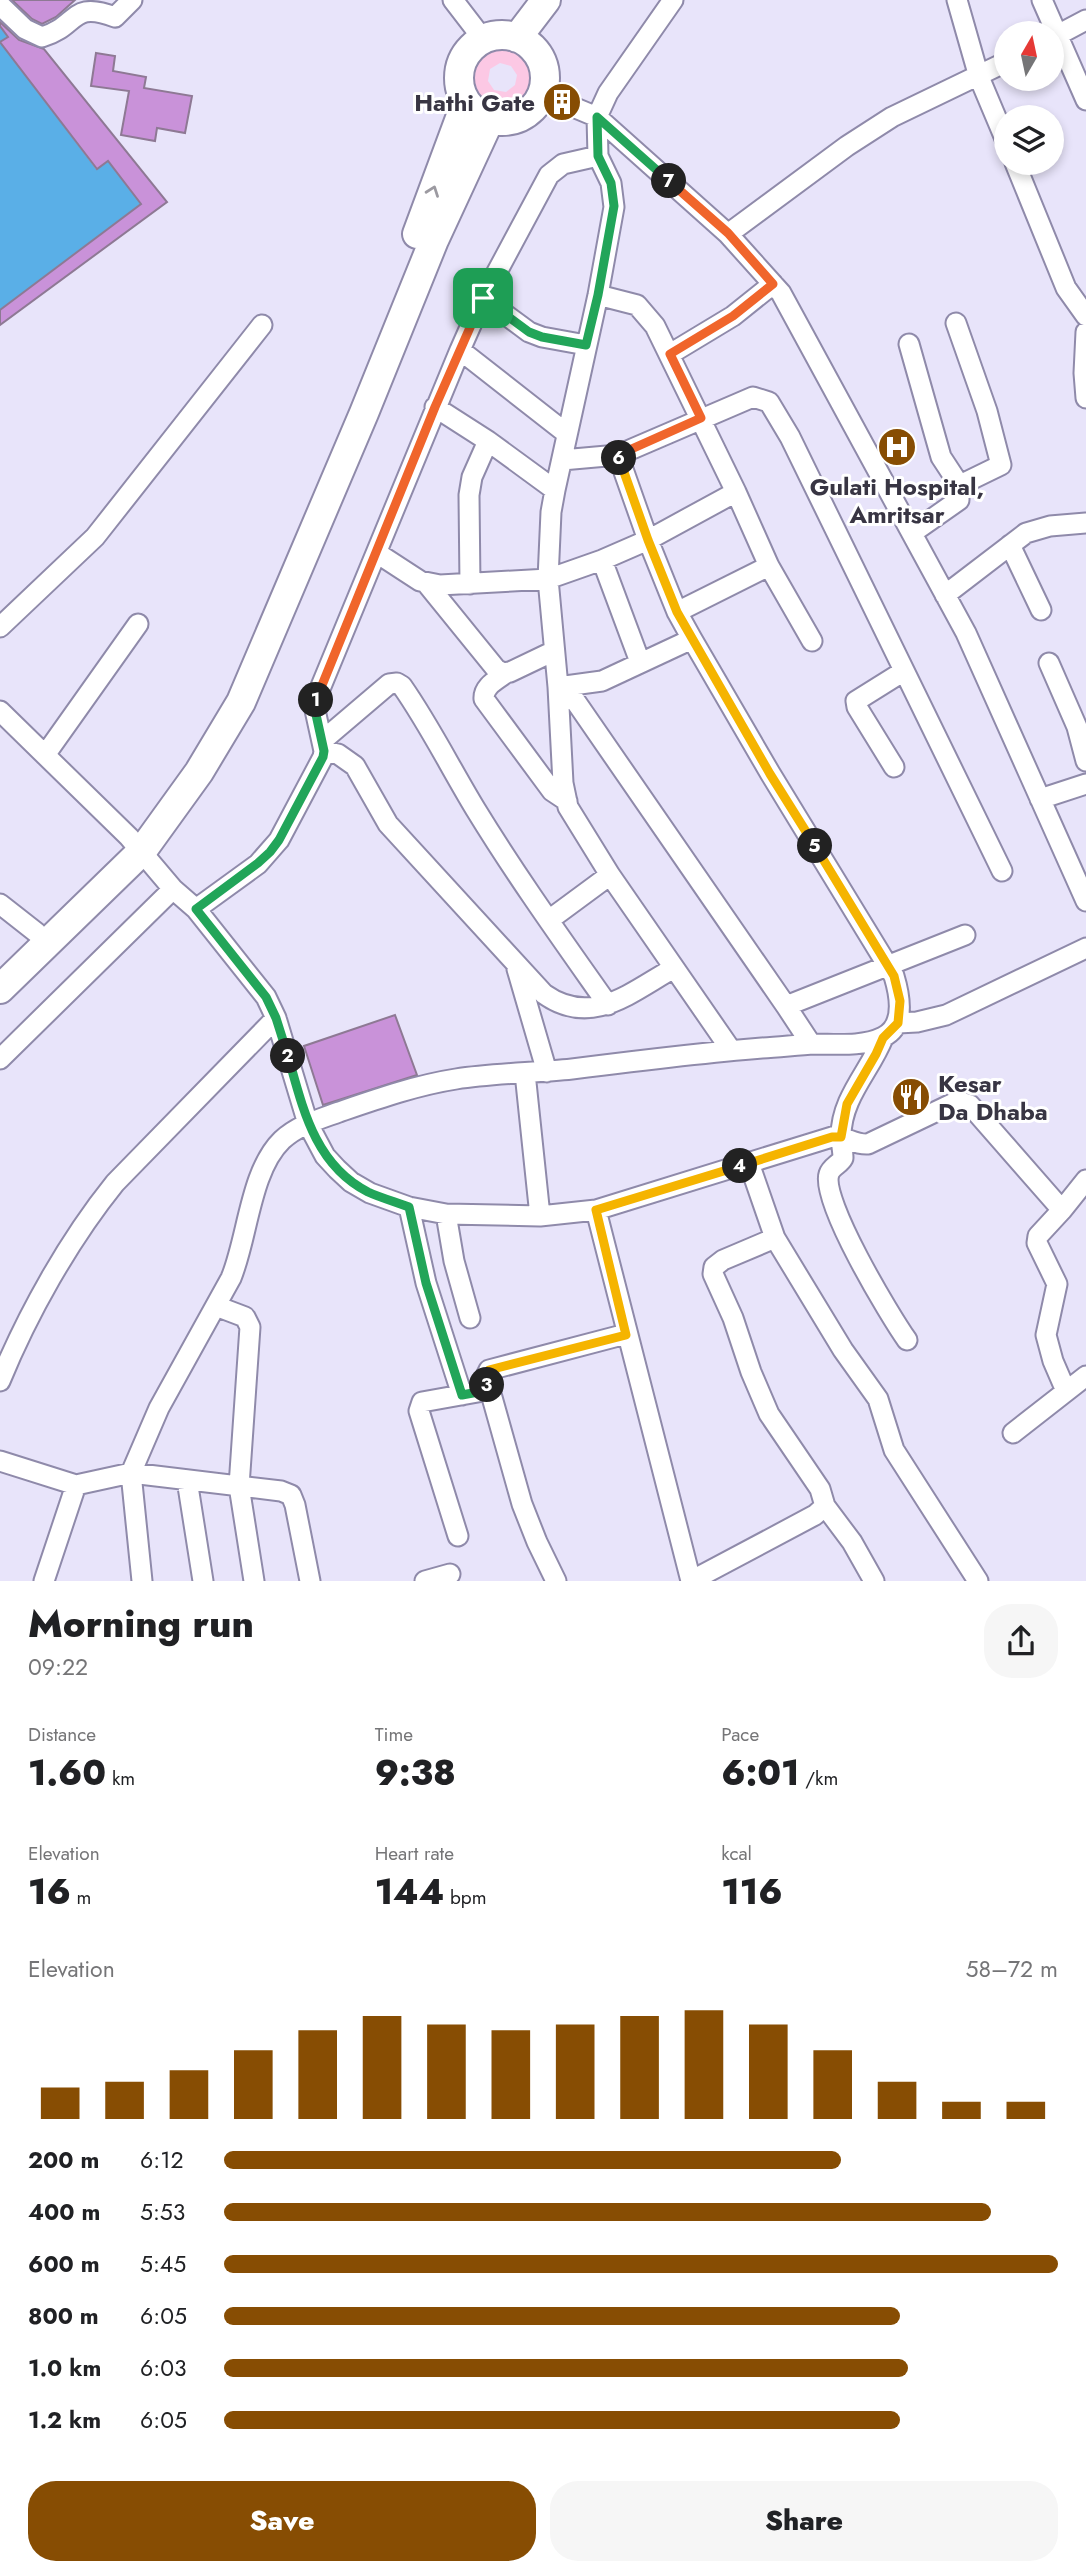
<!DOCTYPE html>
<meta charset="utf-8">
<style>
:root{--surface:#fff;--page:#f6f6f6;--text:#202124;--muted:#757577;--accent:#874d03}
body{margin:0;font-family:Jost,sans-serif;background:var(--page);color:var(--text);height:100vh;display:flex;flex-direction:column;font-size:26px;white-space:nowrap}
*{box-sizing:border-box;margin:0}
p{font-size:23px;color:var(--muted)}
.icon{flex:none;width:38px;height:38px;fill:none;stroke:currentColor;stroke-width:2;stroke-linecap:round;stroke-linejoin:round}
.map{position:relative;height:1581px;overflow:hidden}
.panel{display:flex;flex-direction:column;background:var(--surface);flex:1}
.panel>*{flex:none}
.needle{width:46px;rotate:9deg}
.buttons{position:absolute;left:994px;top:21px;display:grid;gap:14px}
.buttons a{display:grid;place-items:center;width:70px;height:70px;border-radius:50%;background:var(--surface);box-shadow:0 4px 10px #0003;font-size:35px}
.pin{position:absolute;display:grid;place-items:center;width:60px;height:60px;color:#fff;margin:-30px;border-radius:14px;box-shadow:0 4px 10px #0006}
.km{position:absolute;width:35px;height:35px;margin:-18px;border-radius:50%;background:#222;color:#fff;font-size:19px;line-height:35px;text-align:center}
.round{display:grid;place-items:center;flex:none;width:74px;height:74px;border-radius:28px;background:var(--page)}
.headline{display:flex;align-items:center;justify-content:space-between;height:119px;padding:0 28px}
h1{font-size:38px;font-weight:800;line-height:52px}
.metrics{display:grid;grid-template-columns:repeat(3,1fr);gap:10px;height:119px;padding:7px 28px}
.metrics div{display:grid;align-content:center}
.metrics b{font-size:35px;font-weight:800}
.metrics small{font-size:19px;font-weight:400}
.metrics p{font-size:19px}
.chart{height:196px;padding:14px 28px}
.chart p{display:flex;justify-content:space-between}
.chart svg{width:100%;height:126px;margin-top:7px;stroke:var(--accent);stroke-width:6}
.action{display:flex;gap:14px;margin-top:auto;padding:14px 28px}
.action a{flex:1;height:80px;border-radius:28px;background:var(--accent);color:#fff;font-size:28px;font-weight:800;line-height:80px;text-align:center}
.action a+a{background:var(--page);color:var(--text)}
ul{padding:0 28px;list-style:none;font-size:23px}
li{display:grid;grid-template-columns:112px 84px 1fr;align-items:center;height:52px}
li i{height:18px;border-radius:9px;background:var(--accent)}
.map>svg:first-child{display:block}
.green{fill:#fcc8e4;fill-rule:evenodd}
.water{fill:#5aafe7}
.building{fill:#c992d9;stroke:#8e7994;stroke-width:2}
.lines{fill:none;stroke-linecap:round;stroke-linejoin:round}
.minor-casing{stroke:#8f8aaa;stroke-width:23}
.highway-casing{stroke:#8f8aaa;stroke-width:32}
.minor{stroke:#fff;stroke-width:19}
.highway{stroke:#fff;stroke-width:28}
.oneway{stroke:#9c9aa1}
.split-1-casing{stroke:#fff;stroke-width:14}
.split-2-casing{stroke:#fff;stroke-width:14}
.split-3-casing{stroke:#fff;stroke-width:14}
.split-4-casing{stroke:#fff;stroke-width:14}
.split-5-casing{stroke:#fff;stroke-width:14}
.split-6-casing{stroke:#fff;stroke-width:14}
.split-7-casing{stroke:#fff;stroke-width:14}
.split-8-casing{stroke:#fff;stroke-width:14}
.split-1{stroke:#f0652b;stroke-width:9}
.split-2{stroke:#22a559;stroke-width:9}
.split-3{stroke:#22a559;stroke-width:9}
.split-4{stroke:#f5b400;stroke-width:9}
.split-5{stroke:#f5b400;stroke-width:9}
.split-6{stroke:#f5b400;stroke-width:9}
.split-7{stroke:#f0652b;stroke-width:9}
.split-8{stroke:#22a559;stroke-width:9}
.labels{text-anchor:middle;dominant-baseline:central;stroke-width:6;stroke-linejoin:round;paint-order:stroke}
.poi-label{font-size:24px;font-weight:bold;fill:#383543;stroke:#fff;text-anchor:end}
</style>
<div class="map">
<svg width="1086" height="1581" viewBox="0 0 1086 1581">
<rect width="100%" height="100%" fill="#e8e4fa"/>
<path class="green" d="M 501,46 C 547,51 543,112 501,110 C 460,108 460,52 501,46 ZM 500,63 L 511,66 L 517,75 L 515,85 L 506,92 L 494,90 L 488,81 L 490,69 Z"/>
<path class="water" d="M 0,26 L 8,37 L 1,43 L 96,169 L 108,161 L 141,204 L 0,310 Z"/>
<path class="building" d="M 12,0 L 75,0 L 56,17 L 42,24 L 32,19 Z
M 0,22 L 19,40 L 44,49 L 167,202 L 0,325 L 0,310 L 141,204 L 108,161 L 97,169 L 0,42 L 8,37 L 0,26 Z
M 96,53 L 115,56 L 113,71 L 146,77 L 144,88 L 192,96 L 185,133 L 157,128 L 155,141 L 121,135 L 129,91 L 91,86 Z
M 901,436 L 910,450 L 890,463 L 881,449 Z
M 395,1015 L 417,1075 L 323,1105 L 304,1046 Z"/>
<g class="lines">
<defs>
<path id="minor" d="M 453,0 L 483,39
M 673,0 L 608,93 L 597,117 L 598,156 L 611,183 L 614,207 L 598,295 L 555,490 L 551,512 L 548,579 L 558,687 L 563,783 L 568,807 L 610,875 L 731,1050
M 957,0 L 979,77 L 1006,141
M 1042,0 L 1086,100
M 0,5 L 25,29 L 42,37 C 79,26 70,0 115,17 L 132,0
M 1052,38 L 1086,20
M 542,94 L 597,117 L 728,234 L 781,293 L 966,633 L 1086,901
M 1015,163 L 1066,288 L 1086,316
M 728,234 L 847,146 L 892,117 L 1006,62
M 483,298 L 529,332 L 542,337 L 586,345
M 1086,332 L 1084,373 L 1086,398
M 909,344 L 941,457 L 960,486
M 460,350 L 566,433
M 670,354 L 733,316 L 773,284
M 435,407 L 488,441 L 555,490
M 562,460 L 618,455 L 753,397 L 769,402 L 790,437 L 1002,871
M 736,492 L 769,566 L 812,641
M 912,533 L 959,500 L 959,488 L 962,484 L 1001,465 L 987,411 L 956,323
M 1010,545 L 1041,610
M 377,553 L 420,581 L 440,585 L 548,579 L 602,560 L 648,540 L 736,492 L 655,326 L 637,305 L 598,295
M 602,560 L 640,662
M 427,584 L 496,669 L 503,673 L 510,672 L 554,651
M 470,584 L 469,495 L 472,477 L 488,441
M 945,595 L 1026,533 L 1050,526 L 1086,523
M 677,612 L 769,566
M 0,627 L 95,537 L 262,325
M 1049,663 L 1077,727 L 1086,761
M 506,673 C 497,680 483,686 484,699 L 552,791 L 567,801
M 565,686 L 786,1006 L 811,1044
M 558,687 L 602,681 L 692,639
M 0,711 L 129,837 L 173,889 L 0,1059
M 322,741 L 389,684 L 397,683 L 402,686 C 430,726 451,769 476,810 C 517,877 563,941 608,1005
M 324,751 L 338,754 L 355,766 L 388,824 L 544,994 C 592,1028 631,992 674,968
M 45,755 L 138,624
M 894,767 L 857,707 L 856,701 L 904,671
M 1040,799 L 1086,784
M 173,889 L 196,909 L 266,997 L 276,1018 L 308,1124 L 325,1156 L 337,1169 L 351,1182 L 370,1193 L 409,1207 L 446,1214 L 540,1216 L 596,1210 L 832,1137 C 845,1135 853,1145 868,1144 L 958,1101 L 970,1105 L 1062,1210 L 1086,1180
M 0,904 L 37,933
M 196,909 L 258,864 L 279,840 L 323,757 L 324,751 L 315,710 L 317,696 L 460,350 L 483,298 L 549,175 L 563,164 L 598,156
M 549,920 L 610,875
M 517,969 L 547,1072
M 786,1006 L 965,935
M 898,1023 L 917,1022 L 946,1015 L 1086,948
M 883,1038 C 870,1071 841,1098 841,1136 C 841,1143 843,1151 843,1158 C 840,1164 831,1167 829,1174 C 820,1200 890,1316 907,1340
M 525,1073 L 540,1216
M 409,1207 L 426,1283 L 462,1395
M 596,1210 L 691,1581
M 1062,1210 L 1038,1236 L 1037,1243 L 1057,1284 L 1046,1335 L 1053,1361 L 1066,1391
M 446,1214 L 454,1261 L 470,1318
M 775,1238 L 843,1350 L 878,1399 L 894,1450 L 978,1581
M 216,1306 L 245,1317 L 250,1327 L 239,1486 L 254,1581
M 0,1381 C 28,1313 69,1240 115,1183 L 276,1018
M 1013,1433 L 1086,1376
M 0,1461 L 76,1485
M 187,1480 L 203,1581
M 825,1506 L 852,1542 L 874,1581
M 458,1536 L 419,1411 L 422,1402 L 489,1390
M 44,1581 L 76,1485 L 131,1473 L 159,1408 L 231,1278 C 248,1237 250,1171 282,1140 C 298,1125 320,1119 339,1112 C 377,1099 417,1085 456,1079 C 494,1073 534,1073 572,1069 C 635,1061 699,1053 762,1048 C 780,1047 797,1045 815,1044 C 836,1044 863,1047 883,1037 C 906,1026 900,996 894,976 L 770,773 L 692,639 L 677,612 L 648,540 L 618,455
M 142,1581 L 131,1473 L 281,1491 L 291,1495 L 295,1505 L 310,1581
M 425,1581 L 450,1574
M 556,1581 L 537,1542 L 522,1504 L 486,1376 L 489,1370 L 626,1334
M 691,1581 L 815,1515 L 825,1506 L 820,1489 L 769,1414 L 751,1372 L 733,1318 L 713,1274 L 714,1267 L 723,1260 L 775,1238 L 749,1163"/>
<path id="highway" d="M459 78a43 43 0 1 1 86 0a43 43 0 1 1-86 0Z
M 517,38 L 546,0
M 417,234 L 466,102
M 0,989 L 142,851 L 199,772 L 241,702 L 364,413 L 434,240 L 490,119"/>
</defs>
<use href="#minor" class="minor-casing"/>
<use href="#highway" class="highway-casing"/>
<use href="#minor" class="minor"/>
<use href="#highway" class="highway"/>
</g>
<defs><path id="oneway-chevron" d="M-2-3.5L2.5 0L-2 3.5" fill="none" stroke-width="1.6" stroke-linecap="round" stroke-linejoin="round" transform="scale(1.75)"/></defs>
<use class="oneway" href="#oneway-chevron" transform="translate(433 191) rotate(-70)"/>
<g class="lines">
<defs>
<path id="split-1" d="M 316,700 L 435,407 L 483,298"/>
<path id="split-2" d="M 288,1056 L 276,1018 L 266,997 L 196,909 L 258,863 L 270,852 L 279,840 L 323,757 L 324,751 L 315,710 L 316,700"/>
<path id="split-3" d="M 288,1056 C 303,1109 315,1165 368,1192 C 381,1198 396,1202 409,1207 L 426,1283 L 462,1395 L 489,1390 L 487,1385"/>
<path id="split-4" d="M 487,1385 L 486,1376 L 489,1370 L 626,1335 L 596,1210 L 740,1166"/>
<path id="split-5" d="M 740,1166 L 832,1137 L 841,1137 L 847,1104 L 876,1054 L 883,1038 L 898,1023 L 900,1001 L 894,976 L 815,846"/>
<path id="split-6" d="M 619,458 L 648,540 L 677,612 L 770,774 L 815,846"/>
<path id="split-7" d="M 619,458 L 618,455 L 701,418 L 670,354 L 733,316 L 773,284 L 728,233 L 669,181"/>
<path id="split-8" d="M 483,298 L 529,332 L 542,337 L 586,345 L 598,295 L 614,206 L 611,183 L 598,156 L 597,117 L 669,181"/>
</defs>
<use href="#split-1" class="split-1-casing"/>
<use href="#split-2" class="split-2-casing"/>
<use href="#split-3" class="split-3-casing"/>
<use href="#split-4" class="split-4-casing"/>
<use href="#split-5" class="split-5-casing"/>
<use href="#split-6" class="split-6-casing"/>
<use href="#split-7" class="split-7-casing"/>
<use href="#split-8" class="split-8-casing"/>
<use href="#split-1" class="split-1"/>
<use href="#split-2" class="split-2"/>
<use href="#split-3" class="split-3"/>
<use href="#split-4" class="split-4"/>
<use href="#split-5" class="split-5"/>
<use href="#split-6" class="split-6"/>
<use href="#split-7" class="split-7"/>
<use href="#split-8" class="split-8"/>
</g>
<defs>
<symbol id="building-disc" viewBox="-11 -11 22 22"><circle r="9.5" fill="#874d03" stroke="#fff"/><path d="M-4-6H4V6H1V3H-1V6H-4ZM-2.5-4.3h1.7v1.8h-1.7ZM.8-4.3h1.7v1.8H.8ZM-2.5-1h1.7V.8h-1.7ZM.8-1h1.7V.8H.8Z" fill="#fff"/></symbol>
<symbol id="hospital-disc" viewBox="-11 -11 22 22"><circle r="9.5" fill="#874d03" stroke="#fff"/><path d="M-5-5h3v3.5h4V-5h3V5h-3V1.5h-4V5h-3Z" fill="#fff"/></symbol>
<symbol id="restaurant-disc" viewBox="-11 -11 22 22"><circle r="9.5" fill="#874d03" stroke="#fff"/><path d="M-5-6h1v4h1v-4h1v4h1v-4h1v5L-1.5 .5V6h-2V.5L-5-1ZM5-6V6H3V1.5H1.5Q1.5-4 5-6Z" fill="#fff"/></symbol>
</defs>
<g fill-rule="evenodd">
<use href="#building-disc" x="540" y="80" width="44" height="44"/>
<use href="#hospital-disc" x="875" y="425" width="44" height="44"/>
<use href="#restaurant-disc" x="889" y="1075" width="44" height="44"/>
</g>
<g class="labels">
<g class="poi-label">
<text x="535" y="102">Hathi Gate</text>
<text x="897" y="486" text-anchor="middle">Gulati Hospital,<tspan x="897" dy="28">Amritsar</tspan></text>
<text x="938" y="1083" text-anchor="start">Kesar<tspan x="938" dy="28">Da Dhaba</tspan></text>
</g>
</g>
</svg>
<div class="buttons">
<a><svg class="needle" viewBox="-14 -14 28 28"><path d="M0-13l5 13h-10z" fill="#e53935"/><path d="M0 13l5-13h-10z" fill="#757577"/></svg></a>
<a><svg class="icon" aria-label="layers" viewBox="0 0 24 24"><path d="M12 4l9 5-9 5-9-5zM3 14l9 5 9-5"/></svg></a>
</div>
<div class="pin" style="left:483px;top:298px;background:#1e9e55"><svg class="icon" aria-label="arrive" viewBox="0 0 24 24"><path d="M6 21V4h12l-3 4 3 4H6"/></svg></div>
<b class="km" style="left:316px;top:700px">1</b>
<b class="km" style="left:288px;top:1056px">2</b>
<b class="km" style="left:487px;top:1385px">3</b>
<b class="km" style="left:740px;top:1166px">4</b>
<b class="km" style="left:815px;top:846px">5</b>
<b class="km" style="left:619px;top:458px">6</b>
<b class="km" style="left:669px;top:181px">7</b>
</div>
<section class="panel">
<div class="headline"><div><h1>Morning run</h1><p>09:22</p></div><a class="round"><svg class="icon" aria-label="share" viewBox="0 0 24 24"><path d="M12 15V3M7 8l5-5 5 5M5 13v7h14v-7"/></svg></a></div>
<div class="metrics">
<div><p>Distance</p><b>1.60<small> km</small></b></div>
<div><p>Time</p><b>9:38</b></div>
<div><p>Pace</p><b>6:01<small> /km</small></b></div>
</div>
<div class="metrics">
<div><p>Elevation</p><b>16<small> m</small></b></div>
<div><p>Heart rate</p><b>144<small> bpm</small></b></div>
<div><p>kcal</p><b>116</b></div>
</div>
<div class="chart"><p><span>Elevation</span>58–72 m</p>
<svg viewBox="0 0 160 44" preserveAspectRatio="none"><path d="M5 44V33M15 44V31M25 44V27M35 44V20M45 44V13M55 44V8M65 44V11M75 44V13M85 44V11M95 44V8M105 44V6M115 44V11M125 44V20M135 44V31M145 44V38M155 44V38"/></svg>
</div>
<ul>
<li><b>200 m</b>6:12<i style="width:74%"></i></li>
<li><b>400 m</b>5:53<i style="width:92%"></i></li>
<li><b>600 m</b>5:45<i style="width:100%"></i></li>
<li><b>800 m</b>6:05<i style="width:81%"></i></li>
<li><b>1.0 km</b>6:03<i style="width:82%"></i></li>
<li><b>1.2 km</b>6:05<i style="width:81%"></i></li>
</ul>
<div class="action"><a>Save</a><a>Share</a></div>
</section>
